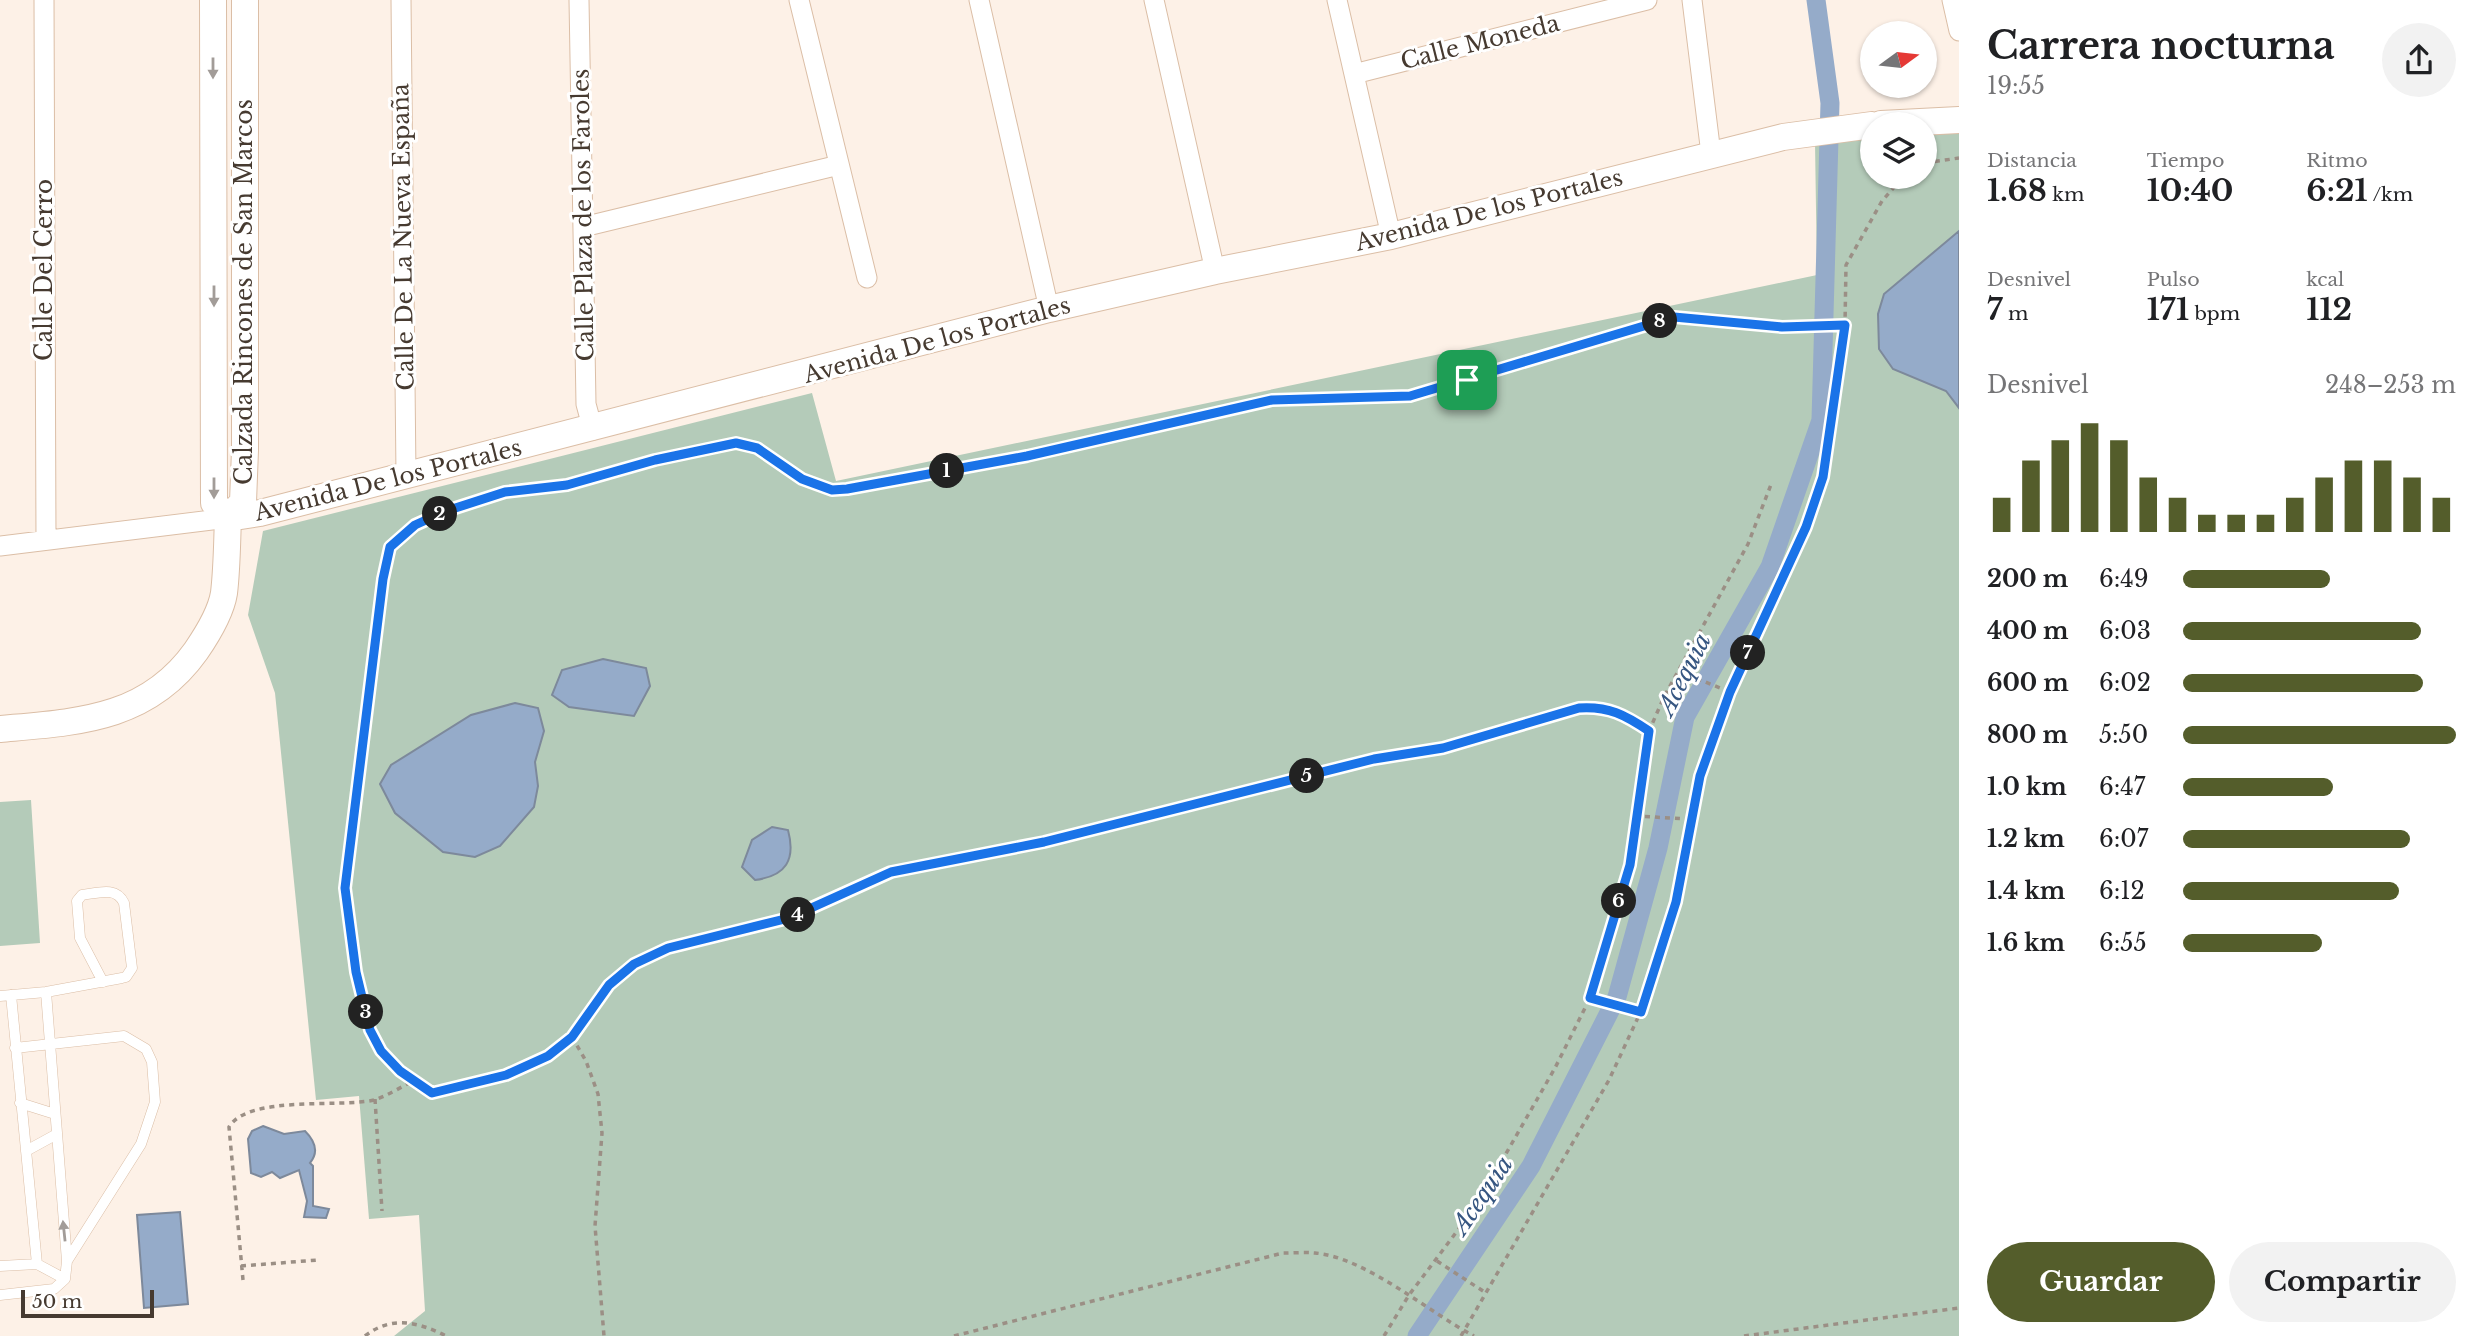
<!DOCTYPE html>
<html lang="es">
<meta charset="utf-8">
<style>
:root{--surface:#fff;--page:#f2f2f2;--text:#202124;--muted:#757577;--accent:#545d2b}
body{margin:0;font-family:"Libre Baskerville",serif;background:var(--page);color:var(--text);height:100vh;display:flex;flex-direction:column;font-size:26px;white-space:nowrap}
*{box-sizing:border-box;margin:0}
p{font-size:23px;color:var(--muted)}
.icon{flex:none;width:38px;height:38px;fill:none;stroke:currentColor;stroke-width:2;stroke-linecap:round;stroke-linejoin:round}
.map{position:relative;flex:1;overflow:hidden}
.side{display:flex;flex-direction:column;background:var(--surface);width:525px}
.side>*{flex:none}
.needle{width:46px;rotate:75deg}
.controls{position:absolute;left:1860px;top:21px;display:grid;gap:14px}
.controls a{display:grid;place-items:center;width:77px;height:77px;border-radius:50%;background:var(--surface);box-shadow:0 2px 5px #0004;font-size:35px}
.scale{position:absolute;left:21px;bottom:18px;width:133px;box-sizing:border-box;padding-left:7px;border:4px solid #463a30;border-top:0;font-size:19px;line-height:24px;white-space:nowrap;color:#463a30;-webkit-text-stroke:5px #fff;paint-order:stroke}
.pin{position:absolute;display:grid;place-items:center;width:60px;height:60px;color:#fff;margin:-30px;border-radius:14px;box-shadow:0 4px 10px #0006}
.km{position:absolute;width:35px;height:35px;margin:-18px;border-radius:50%;background:#222;color:#fff;font-size:19px;line-height:35px;text-align:center}
.round{display:grid;place-items:center;flex:none;width:74px;height:74px;border-radius:37px;background:var(--page)}
.summary{display:flex;align-items:center;justify-content:space-between;height:119px;padding:0 28px}
h1{font-size:38px;font-weight:700;line-height:52px}
.metrics{display:grid;grid-template-columns:repeat(3,1fr);gap:10px;height:119px;padding:7px 28px}
.metrics div{display:grid;align-content:center}
.metrics b{font-size:30px;font-weight:700}
.metrics small{font-size:19px;font-weight:400}
.metrics p{font-size:19px}
.chart{height:196px;padding:14px 28px}
.chart p{display:flex;justify-content:space-between}
.chart svg{width:100%;height:126px;margin-top:7px;stroke:var(--accent);stroke-width:6}
.button{display:flex;gap:14px;margin-top:auto;padding:14px 28px}
.button a{flex:1;height:80px;border-radius:42px;background:var(--accent);color:#fff;font-size:28px;font-weight:700;line-height:80px;text-align:center}
.button a+a{background:var(--page);color:var(--text)}
ul{padding:0 28px;list-style:none;font-size:23px}
li{display:grid;grid-template-columns:112px 84px 1fr;align-items:center;height:52px}
li i{height:18px;border-radius:9px;background:var(--accent)}
main{display:flex;flex:1;min-height:0}
.map>svg:first-child{display:block}
.green{fill:#b4cbb9}
.water{fill:#95abc9;stroke:#7d899b;stroke-width:2}
.lines{fill:none;stroke-linecap:round;stroke-linejoin:round}
.canal{stroke:#95abc9;stroke-width:19}
.lane-casing{stroke:#dbbea6;stroke-width:11}
.street-casing{stroke:#dbbea6;stroke-width:21}
.secondary-casing{stroke:#dbbea6;stroke-width:28}
.path{stroke:#9b8f85;stroke-width:3.5;stroke-dasharray:5 5;stroke-linecap:butt}
.lane{stroke:#fff;stroke-width:10}
.street{stroke:#fff;stroke-width:19}
.secondary{stroke:#fff;stroke-width:26}
.oneway{fill:#a29c98}
.route-casing{stroke:#fff;stroke-width:14}
.route{stroke:#1a73e8;stroke-width:9}
.labels{text-anchor:middle;dominant-baseline:central;stroke-width:6;stroke-linejoin:round;paint-order:stroke}
.street-label{font-size:23px;fill:#463a30;stroke:#fff}
.water-label{font-size:24px;font-style:italic;fill:#365681;stroke:#fff}
</style>
<main>
<div class="map">
<svg width="1959" height="1336" viewBox="0 0 1959 1336">
<rect width="100%" height="100%" fill="#fdf1e7"/>
<path class="green" d="M 1959,129 L 1959,1336 L 394,1336 L 425,1311 L 419,1215 L 369,1219 L 359,1096 L 316,1100 L 275,693 L 248,615 L 263,531 L 812,393 L 836,481 L 1817,275 L 1815,142 L 1872,137 L 1872,177 L 1925,177 L 1925,132 Z
M 31,800 L 40,943 L 0,946 L 0,802 Z"/>
<path class="water" d="M 1959,231 L 1959,408 L 1946,391 L 1893,369 L 1879,349 L 1878,314 L 1884,294 Z
M 603,659 L 646,668 L 650,686 L 634,716 L 569,707 L 552,695 L 562,670 Z
M 515,703 L 538,708 L 544,731 L 535,762 L 538,786 L 534,807 L 500,846 L 475,857 L 443,852 L 395,813 L 380,784 L 391,765 L 471,715 Z
M 772,827 L 788,830 C 796,860 786,876 755,880 L 742,867 L 752,840 Z
M 263,1126 L 284,1134 L 305,1131 C 314,1140 320,1151 310,1163 L 313,1166 L 313,1206 L 329,1209 L 326,1218 L 304,1217 L 307,1201 L 299,1170 L 280,1178 L 272,1172 L 261,1177 L 251,1173 L 248,1139 L 252,1131 Z
M 180,1212 L 188,1304 L 144,1308 L 137,1215 Z"/>
<g class="lines">
<path class="canal" d="M 1417,1336 L 1531,1166 L 1617,997 L 1658,848 L 1685,717 L 1770,567 L 1821,420 L 1830,103 L 1816,0"/>
<defs>
<path id="lane" d="M 0,996 L 46,992 L 122,978 L 126,977 L 132,968 L 124,903 C 116,886 98,893 82,895 L 77,901 L 80,938 L 103,982
M 15,1048 L 124,1036 L 146,1049 L 152,1062 L 155,1102 L 141,1144 L 67,1261
M 20,1103 L 55,1114
M 26,1151 L 57,1134
M 37,1264 L 65,1279
M 0,1266 L 37,1264 L 11,995
M 0,1295 L 54,1289 L 65,1279 L 67,1261 L 46,992"/>
<path id="street" d="M 44,0 L 46,540
M 401,0 L 406,475
M 579,0 L 586,404 L 593,430
M 799,0 L 867,278
M 979,0 L 1049,309
M 1154,0 L 1215,271
M 1337,0 L 1391,236
M 1692,0 L 1711,154
M 1952,0 L 1959,31
M 1354,74 L 1647,0
M 583,227 L 839,165
M 0,546 L 228,518"/>
<path id="secondary" d="M 213,0 L 214,503 L 228,518
M 1881,124 L 1959,120
M 228,518 L 260,513 L 1049,309 L 1215,271 L 1391,236 L 1783,137 L 1872,125
M 228,518 L 243,502 L 245,450 L 245,0
M 0,729 C 77,722 147,720 196,651 C 207,635 221,612 224,593 C 227,568 227,542 228,518"/>
</defs>
<use href="#lane" class="lane-casing"/>
<use href="#street" class="street-casing"/>
<use href="#secondary" class="secondary-casing"/>
<path class="path" d="M 1925,163 L 1959,158
M 1678,671 L 1730,692
M 1649,731 C 1625,716 1608,707 1579,708 L 1443,748 L 1374,759 L 1044,842 L 891,872 L 789,918 L 668,948 L 634,964 L 609,985 L 572,1037 L 548,1056 L 506,1075 L 432,1093 L 400,1071 L 381,1051 L 370,1030 L 356,972 L 345,888 L 383,579 L 390,547 L 415,525 L 446,511 L 505,492 L 567,485 L 655,460 L 736,443 L 757,448 L 802,479 L 832,490 L 847,489 L 1027,456 L 1272,400 L 1410,396 L 1674,317 L 1782,327 L 1845,325
M 1635,816 L 1689,819
M 1590,998 L 1641,1011
M 572,1037 L 586,1061 L 598,1094 L 602,1133 L 595,1226 L 604,1336
M 375,1099 L 382,1211
M 1437,1261 L 1486,1293
M 241,1266 L 318,1260
M 243,1280 L 229,1127 C 248,1095 339,1108 374,1100 C 387,1096 401,1087 413,1081
M 365,1336 C 392,1315 418,1322 446,1336
M 954,1336 L 1283,1253 C 1293,1253 1305,1252 1315,1253 C 1365,1257 1430,1313 1474,1336
M 1384,1336 L 1409,1295 L 1476,1206 L 1555,1068 L 1590,998 L 1630,865 L 1649,731 L 1664,697 L 1748,544 L 1772,482
M 1461,1336 L 1609,1080 L 1641,1011 L 1676,902 L 1700,777 L 1730,692 L 1806,527 L 1823,477 L 1845,325 L 1846,265 L 1882,201 L 1903,177
M 1744,1336 L 1959,1308"/>
<use href="#lane" class="lane"/>
<use href="#street" class="street"/>
<use href="#secondary" class="secondary"/>
</g>
<defs><path id="oneway-solid" d="M-6-.8H1V-3.2L6.5 0L1 3.2V.8H-6Z" transform="scale(1.75)"/></defs>
<g class="oneway">
<use href="#oneway-solid" transform="translate(213 68) rotate(90)"/>
<use href="#oneway-solid" transform="translate(214 296) rotate(90)"/>
<use href="#oneway-solid" transform="translate(214 488) rotate(90)"/>
<use href="#oneway-solid" transform="translate(64 1231) rotate(-96)"/>
</g>
<g class="lines">
<defs>
<path id="route" d="M 1674,317 L 1782,327 L 1845,325 L 1823,477 L 1806,527 L 1730,692 L 1700,776 L 1676,902 L 1641,1012 L 1590,998 L 1630,865 L 1649,731 C 1625,715 1609,706 1579,708 L 1443,748 L 1374,759 L 1044,842 L 891,872 L 789,918 L 668,948 L 634,964 L 609,985 L 572,1037 L 548,1056 L 506,1075 L 432,1093 L 400,1071 L 381,1051 L 370,1030 L 356,972 L 345,888 L 383,579 L 390,547 L 415,525 L 446,511 L 505,492 L 567,485 L 655,460 L 736,443 L 757,448 L 802,479 L 832,490 L 847,489 L 1027,456 L 1272,400 L 1410,396 Z"/>
</defs>
<use href="#route" class="route-casing"/>
<use href="#route" class="route"/>
</g>
<g class="labels">
<g class="street-label">
<text transform="translate(1480 42) rotate(-14)">Calle Moneda</text>
<text transform="translate(1489 210) rotate(-14)">Avenida De los Portales</text>
<text transform="translate(583 215) rotate(-91)">Calle Plaza de los Faroles</text>
<text transform="translate(403 237) rotate(-91)">Calle De La Nueva España</text>
<text transform="translate(44 270) rotate(-90)">Calle Del Cerro</text>
<text transform="translate(244 292) rotate(-90)">Calzada Rincones de San Marcos</text>
<text transform="translate(937 340) rotate(-15)">Avenida De los Portales</text>
<text transform="translate(388 480) rotate(-14)">Avenida De los Portales</text>
</g>
<g class="water-label">
<text transform="translate(1684 674) rotate(-63)">Acequia</text>
<text transform="translate(1482 1195) rotate(-56)">Acequia</text>
</g>
</g>
</svg>
<div class="controls">
<a><svg class="needle" viewBox="-14 -14 28 28"><path d="M0-13l5 13h-10z" fill="#e53935"/><path d="M0 13l5-13h-10z" fill="#757577"/></svg></a>
<a><svg class="icon" aria-label="layers" viewBox="0 0 24 24"><path d="M12 4l9 5-9 5-9-5zM3 14l9 5 9-5"/></svg></a>
</div>
<div class="scale">50 m</div>
<div class="pin" style="left:1467px;top:380px;background:#1e9e55"><svg class="icon" aria-label="arrive" viewBox="0 0 24 24"><path d="M6 21V4h12l-3 4 3 4H6"/></svg></div>
<b class="km" style="left:947px;top:471px">1</b>
<b class="km" style="left:440px;top:514px">2</b>
<b class="km" style="left:366px;top:1012px">3</b>
<b class="km" style="left:798px;top:915px">4</b>
<b class="km" style="left:1307px;top:776px">5</b>
<b class="km" style="left:1619px;top:901px">6</b>
<b class="km" style="left:1748px;top:653px">7</b>
<b class="km" style="left:1660px;top:321px">8</b>
</div>
<section class="side">
<div class="summary"><div><h1>Carrera nocturna</h1><p>19:55</p></div><a class="round"><svg class="icon" aria-label="share" viewBox="0 0 24 24"><path d="M12 15V3M7 8l5-5 5 5M5 13v7h14v-7"/></svg></a></div>
<div class="metrics">
<div><p>Distancia</p><b>1.68<small> km</small></b></div>
<div><p>Tiempo</p><b>10:40</b></div>
<div><p>Ritmo</p><b>6:21<small> /km</small></b></div>
</div>
<div class="metrics">
<div><p>Desnivel</p><b>7<small> m</small></b></div>
<div><p>Pulso</p><b>171<small> bpm</small></b></div>
<div><p>kcal</p><b>112</b></div>
</div>
<div class="chart"><p><span>Desnivel</span>248–253 m</p>
<svg viewBox="0 0 160 44" preserveAspectRatio="none"><path d="M5 44V32M15 44V19M25 44V12M35 44V6M45 44V12M55 44V25M65 44V32M75 44V38M85 44V38M95 44V38M105 44V32M115 44V25M125 44V19M135 44V19M145 44V25M155 44V32"/></svg>
</div>
<ul>
<li><b>200 m</b>6:49<i style="width:54%"></i></li>
<li><b>400 m</b>6:03<i style="width:87%"></i></li>
<li><b>600 m</b>6:02<i style="width:88%"></i></li>
<li><b>800 m</b>5:50<i style="width:100%"></i></li>
<li><b>1.0 km</b>6:47<i style="width:55%"></i></li>
<li><b>1.2 km</b>6:07<i style="width:83%"></i></li>
<li><b>1.4 km</b>6:12<i style="width:79%"></i></li>
<li><b>1.6 km</b>6:55<i style="width:51%"></i></li>
</ul>
<div class="button"><a>Guardar</a><a>Compartir</a></div>
</section>
</main>
